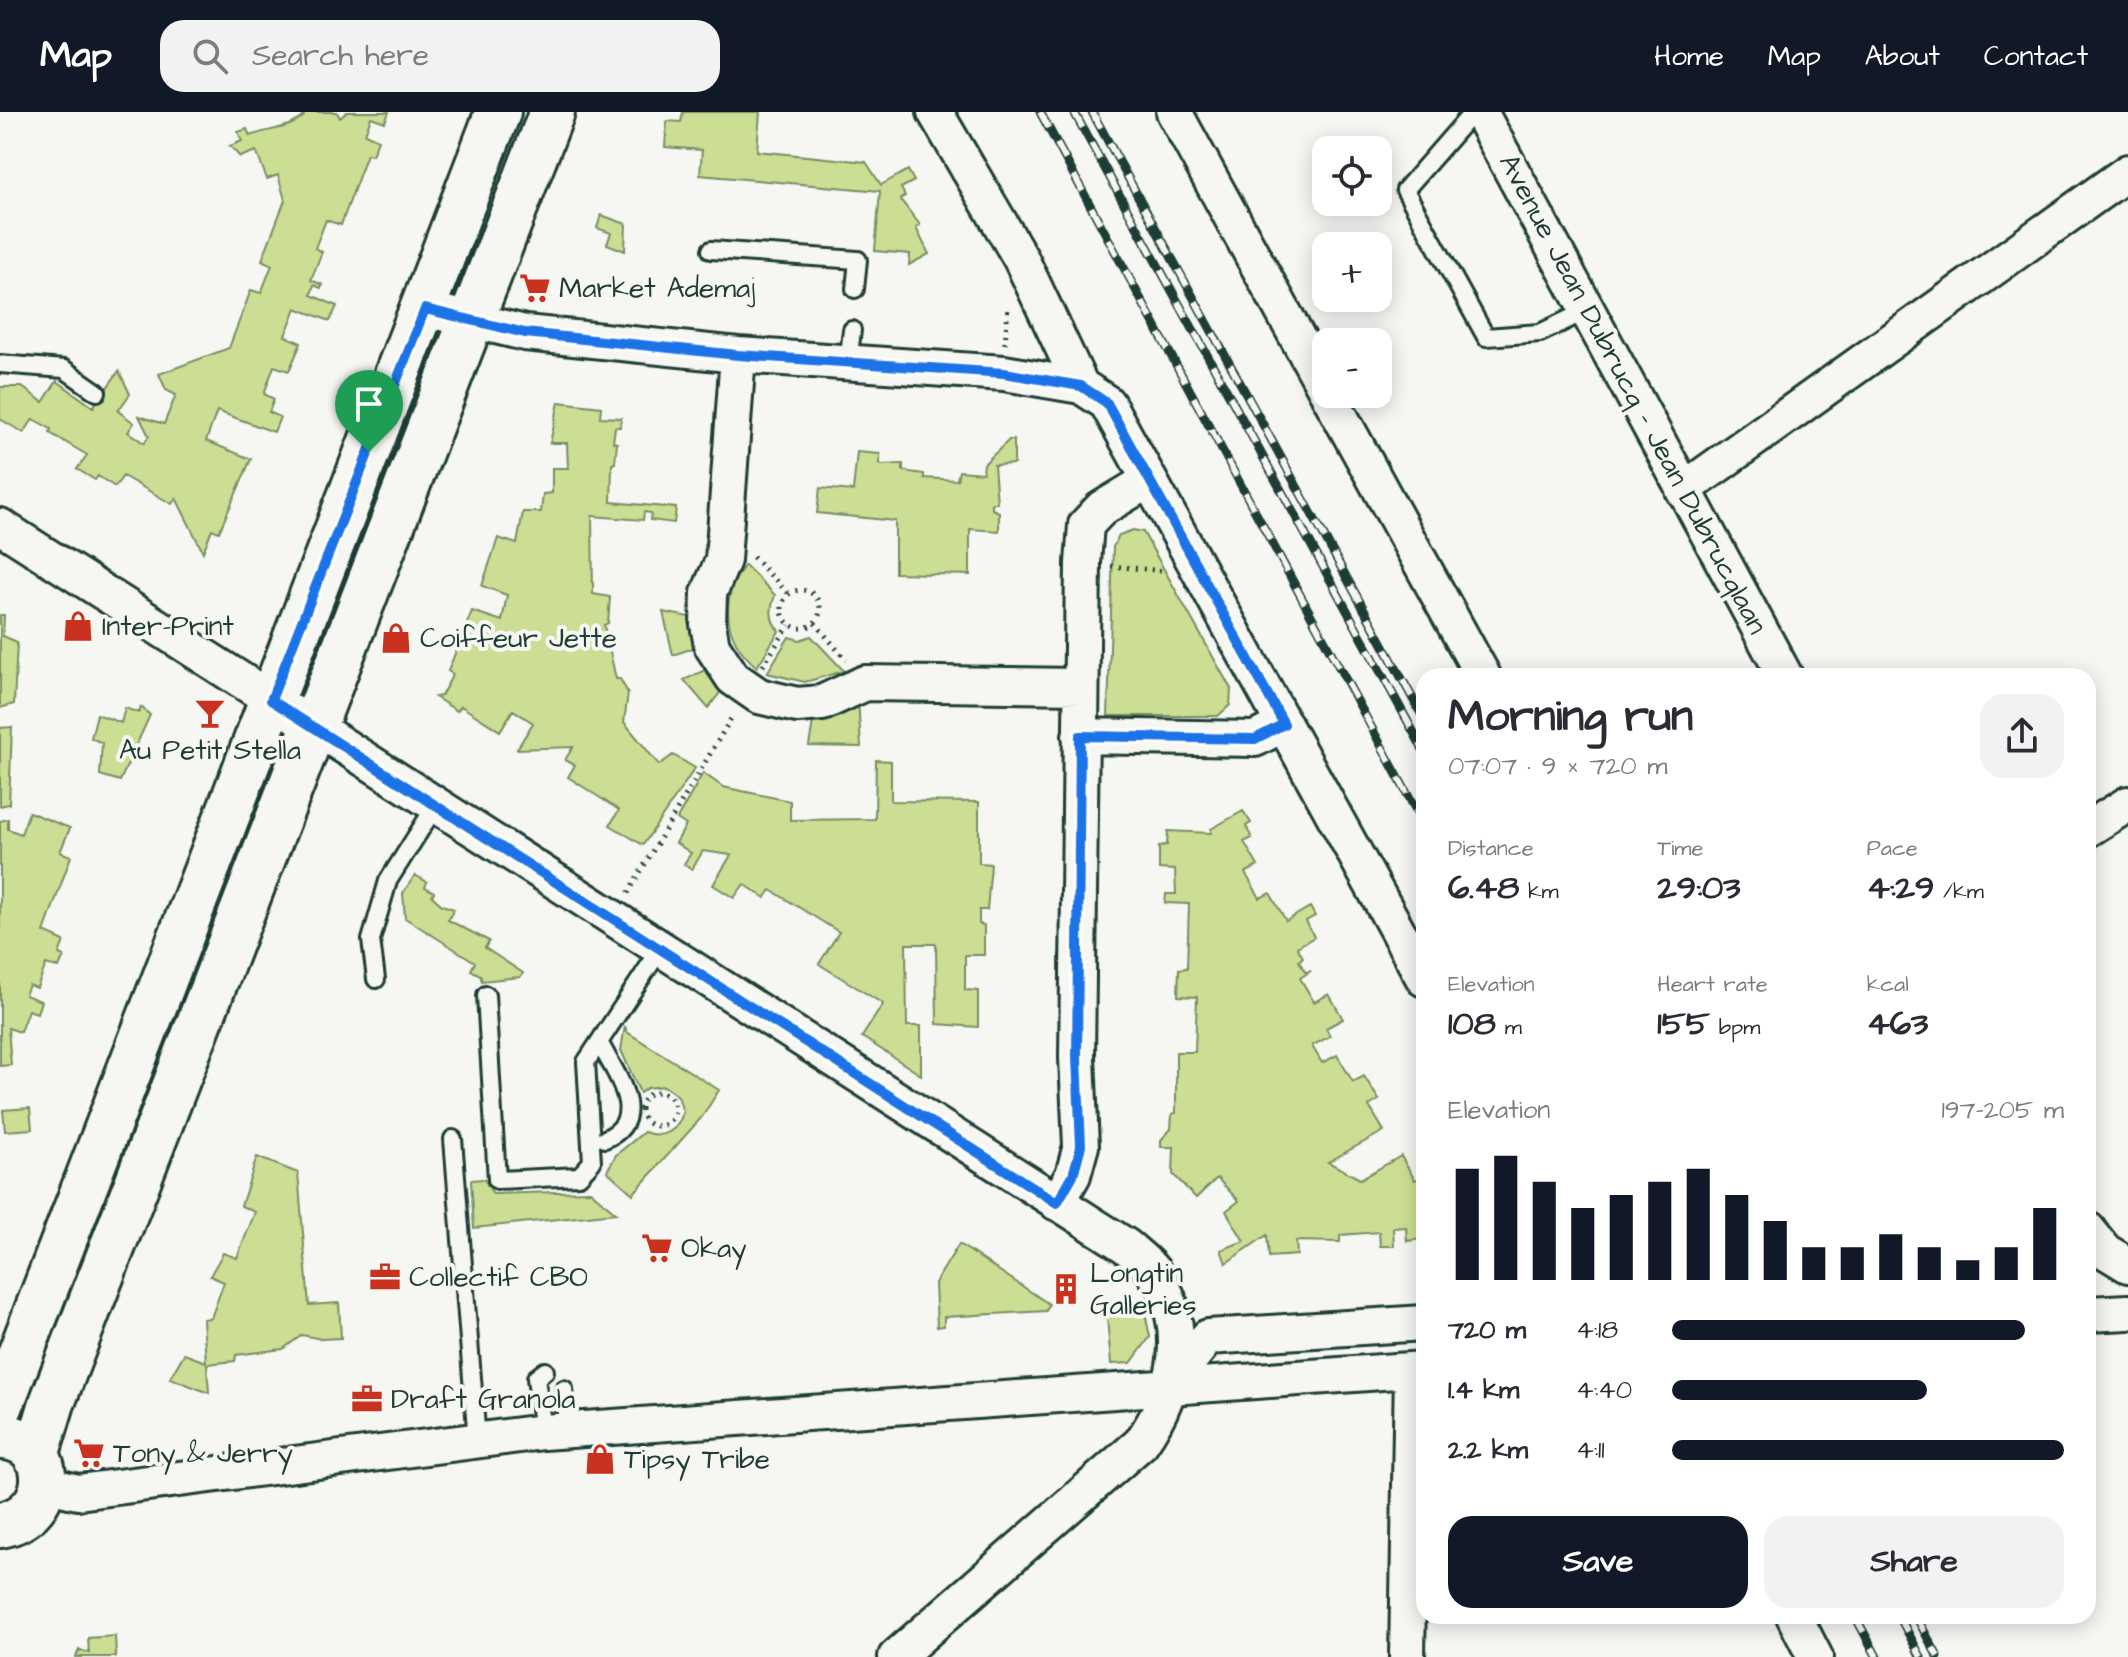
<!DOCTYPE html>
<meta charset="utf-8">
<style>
:root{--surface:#fff;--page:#f2f2f3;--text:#2b2b33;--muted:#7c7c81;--accent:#111827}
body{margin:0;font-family:"Architects Daughter",sans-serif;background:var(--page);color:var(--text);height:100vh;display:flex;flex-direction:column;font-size:30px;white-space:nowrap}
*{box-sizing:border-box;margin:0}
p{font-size:26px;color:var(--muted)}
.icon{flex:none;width:44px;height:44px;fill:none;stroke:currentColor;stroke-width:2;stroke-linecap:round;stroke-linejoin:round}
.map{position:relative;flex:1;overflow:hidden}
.drawer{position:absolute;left:1416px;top:556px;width:680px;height:956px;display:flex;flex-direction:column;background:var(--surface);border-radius:24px;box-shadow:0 4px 20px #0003}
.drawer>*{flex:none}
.tools{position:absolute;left:1312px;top:24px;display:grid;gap:16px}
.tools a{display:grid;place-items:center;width:80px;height:80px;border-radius:16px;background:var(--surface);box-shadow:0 4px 20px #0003;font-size:40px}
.pin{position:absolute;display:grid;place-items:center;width:68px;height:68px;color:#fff;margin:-82px -34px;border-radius:50% 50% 50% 0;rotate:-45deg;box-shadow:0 0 8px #0007}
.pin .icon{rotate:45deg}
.round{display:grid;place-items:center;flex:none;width:84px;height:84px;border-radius:24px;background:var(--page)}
.summary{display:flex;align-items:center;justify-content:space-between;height:136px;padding:0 32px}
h1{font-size:44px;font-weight:700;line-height:60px}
.metrics{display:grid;grid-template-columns:repeat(3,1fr);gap:12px;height:136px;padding:8px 32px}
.metrics div{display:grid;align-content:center}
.metrics b{font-size:34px;font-weight:700}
.metrics small{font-size:22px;font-weight:400}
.metrics p{font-size:22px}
.chart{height:224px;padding:16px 32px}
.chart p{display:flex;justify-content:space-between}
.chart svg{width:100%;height:144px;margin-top:8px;stroke:var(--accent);stroke-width:6}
.action{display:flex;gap:16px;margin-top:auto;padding:16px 32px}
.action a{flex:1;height:92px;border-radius:24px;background:var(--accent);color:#fff;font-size:32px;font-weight:700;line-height:92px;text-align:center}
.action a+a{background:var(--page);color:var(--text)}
ul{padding:0 32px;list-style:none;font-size:26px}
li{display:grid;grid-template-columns:128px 96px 1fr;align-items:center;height:60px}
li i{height:20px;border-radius:10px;background:var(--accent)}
header{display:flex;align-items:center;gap:48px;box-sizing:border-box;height:112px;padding:0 40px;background:var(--accent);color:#fff}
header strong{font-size:38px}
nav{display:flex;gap:44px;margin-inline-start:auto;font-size:28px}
.search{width:560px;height:72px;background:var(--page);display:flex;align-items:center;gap:20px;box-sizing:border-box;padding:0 28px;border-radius:24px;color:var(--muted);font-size:30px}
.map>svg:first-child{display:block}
.green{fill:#ccde93;stroke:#768e64;stroke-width:2}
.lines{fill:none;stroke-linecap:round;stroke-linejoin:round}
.lane-casing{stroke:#1f3d34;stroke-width:22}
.street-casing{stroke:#1f3d34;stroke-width:40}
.secondary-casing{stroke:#1f3d34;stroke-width:50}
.path{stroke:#1f3d34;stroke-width:5;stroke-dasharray:2 6;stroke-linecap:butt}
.lane{stroke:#f6f6f2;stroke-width:16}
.street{stroke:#f6f6f2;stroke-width:34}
.secondary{stroke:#f6f6f2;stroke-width:44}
.rail-casing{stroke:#1f3d34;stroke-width:9}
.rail{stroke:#f6f6f2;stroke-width:6;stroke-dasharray:18;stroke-linecap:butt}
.route-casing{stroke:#fff;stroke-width:16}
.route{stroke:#1a73e8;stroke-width:10}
.labels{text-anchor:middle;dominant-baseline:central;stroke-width:8;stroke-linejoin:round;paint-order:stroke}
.poi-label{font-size:28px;fill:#1f3d34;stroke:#f6f6f2;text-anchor:start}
.street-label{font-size:28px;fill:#1f3d34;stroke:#f6f6f2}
</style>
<header>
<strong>Map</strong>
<div class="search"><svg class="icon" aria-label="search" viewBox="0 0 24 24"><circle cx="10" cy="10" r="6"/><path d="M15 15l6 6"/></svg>Search here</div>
<nav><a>Home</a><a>Map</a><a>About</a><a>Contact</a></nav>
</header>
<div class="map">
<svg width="2128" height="1545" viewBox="0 0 2128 1545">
<rect width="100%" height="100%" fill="#f6f6f2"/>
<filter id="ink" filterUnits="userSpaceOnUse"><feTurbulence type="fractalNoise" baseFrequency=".0125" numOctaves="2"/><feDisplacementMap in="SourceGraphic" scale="16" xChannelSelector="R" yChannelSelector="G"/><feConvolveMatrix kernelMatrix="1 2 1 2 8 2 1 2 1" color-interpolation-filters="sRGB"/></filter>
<g filter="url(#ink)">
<path class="green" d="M 303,0 L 337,0 L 340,6 L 347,0 L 389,0 L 385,10 L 371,5 L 365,22 L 378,28 L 372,43 L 367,42 L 341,113 L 326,108 L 315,136 L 322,140 L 311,168 L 323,173 L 321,176 L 314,173 L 311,183 L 337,194 L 330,209 L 296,196 L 285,224 L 301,231 L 289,259 L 274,254 L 264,282 L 274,287 L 269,300 L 280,305 L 274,320 L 217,299 L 206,329 L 251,347 L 219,420 L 212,417 L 203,440 L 176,386 L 172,392 L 123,364 L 115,375 L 98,364 L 95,368 L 77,357 L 87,343 L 50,321 L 51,317 L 33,307 L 24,321 L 0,307 L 0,275 L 22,275 L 43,290 L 57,269 L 93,295 L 119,259 L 130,282 L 118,299 L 134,311 L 128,320 L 144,331 L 149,324 L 139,304 L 164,312 L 176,283 L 166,278 L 159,262 L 229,236 L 251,178 L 261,181 L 272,153 L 262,148 L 285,88 L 278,63 L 267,67 L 256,39 L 240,45 L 230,34 L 242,29 L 238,20 L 247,17 L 250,24 C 268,17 291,17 304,4 Z
M 683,0 L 760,0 L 757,39 L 866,50 L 881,73 L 908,58 L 914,69 L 901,76 L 905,84 L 900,87 L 920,113 L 916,116 L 929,142 L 909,153 L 910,142 L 875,139 L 880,79 L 700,63 L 702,38 L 665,35 L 667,9 L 681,10 Z
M 601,103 L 626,112 L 625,139 L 607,132 L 611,121 L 597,116 Z
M 559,290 L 601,295 L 600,305 L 621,306 L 620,315 L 615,315 L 613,330 L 617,331 L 615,351 L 612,352 L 611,390 L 676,396 L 674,411 L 650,408 L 651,401 L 644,400 L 643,408 L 592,404 L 593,482 L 610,485 L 608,511 L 604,513 L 616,567 L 620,567 L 628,581 L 624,610 L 659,653 L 673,643 L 695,656 L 643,733 L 610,713 L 619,698 L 568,665 L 575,653 L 565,648 L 573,635 L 517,637 L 533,611 L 513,598 L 500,619 L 461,594 L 457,599 L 435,585 L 441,584 L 453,562 L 448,559 L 472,499 L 502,509 L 507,483 L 482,474 L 498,426 L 517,432 L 523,400 L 541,400 L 543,382 L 552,381 L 552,356 L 568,356 L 567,331 L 550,331 Z
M 1009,328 L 1014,328 L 1014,352 L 994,353 L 997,391 L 992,391 L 992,397 L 999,400 L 999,419 L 970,417 L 970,463 L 895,461 L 895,409 L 817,401 L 820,376 L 853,379 L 857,340 L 880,342 L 880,353 L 903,352 L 903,359 L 924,362 L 924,366 L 957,368 L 959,359 L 983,361 L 984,352 Z
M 1133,418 L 1143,420 L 1231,577 L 1230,593 L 1218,604 L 1108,604 L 1113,435 L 1119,423 Z
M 745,453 L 775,483 C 770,498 769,507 779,519 L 757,555 C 723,527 719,487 745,453 Z
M 663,500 L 694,506 L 699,534 L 673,543 Z
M 0,503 L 4,503 L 3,524 L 17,530 L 14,592 L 0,596 Z
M 811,524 L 844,559 L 805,570 L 767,561 L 789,525 L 800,528 Z
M 711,555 L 726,573 L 708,596 L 684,568 Z
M 858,587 L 861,635 L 809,634 L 814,603 Z
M 141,595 L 150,603 L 120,669 L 100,663 L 102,631 L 91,626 L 97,602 L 121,611 L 125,596 L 139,601 Z
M 12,615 L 9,692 L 0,694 L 0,616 Z
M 876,648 L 891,649 L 891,689 L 979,690 L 979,751 L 991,752 L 987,798 L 979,798 L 979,812 L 984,813 L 984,843 L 965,843 L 965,878 L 978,879 L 978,915 L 937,912 L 936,832 L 906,832 L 907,914 L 921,914 L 921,963 L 862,925 L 883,892 L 819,852 L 839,820 L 771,778 L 765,786 L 744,772 L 734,786 L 713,773 L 731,743 L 703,739 L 692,757 L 684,752 L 691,741 L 676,731 L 686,713 L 677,707 L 703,661 L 723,675 L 790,689 L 790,708 L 875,707 Z
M 1243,699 L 1251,711 L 1246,714 L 1252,726 L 1244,730 L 1258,754 L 1245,761 L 1260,786 L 1270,781 L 1286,809 L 1310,795 L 1315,804 L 1306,809 L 1314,825 L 1297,835 L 1303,845 L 1299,849 L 1305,860 L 1311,859 L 1300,866 L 1314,890 L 1329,882 L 1343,907 L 1326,916 L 1330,924 L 1312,934 L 1322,951 L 1337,943 L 1353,970 L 1364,964 L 1379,988 L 1369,994 L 1384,1019 L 1328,1050 L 1360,1067 L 1401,1044 L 1415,1068 L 1424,1063 L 1424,1094 L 1419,1097 L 1424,1099 L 1421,1127 L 1407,1129 L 1406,1115 L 1393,1116 L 1394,1134 L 1380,1134 L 1379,1120 L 1340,1123 L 1340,1130 L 1296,1129 L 1297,1143 L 1269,1145 L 1267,1123 L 1226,1151 L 1221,1138 L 1244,1129 L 1226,1099 L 1239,1089 L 1217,1066 L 1196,1086 L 1173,1062 L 1174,1035 L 1161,1035 L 1161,1028 L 1171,1017 L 1172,1002 L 1176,1001 L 1176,940 L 1195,940 L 1197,885 L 1178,884 L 1179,857 L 1187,856 L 1189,792 L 1165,791 L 1166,782 L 1176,782 L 1175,758 L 1159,757 L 1159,734 L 1167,733 L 1168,719 L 1211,721 L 1211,717 Z
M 29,700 L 70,716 L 60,740 L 71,744 L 44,820 L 64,829 L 59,842 L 64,844 L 59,856 L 46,852 L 37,876 L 29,873 L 25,883 L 41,889 L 37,901 L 28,898 L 20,920 L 8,916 L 11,953 L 0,954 L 0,709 L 8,707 L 8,717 L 21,722 Z
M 415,763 L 427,770 L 425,775 L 434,780 L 432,784 L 442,793 L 454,797 L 448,808 L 489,829 L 485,836 L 523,861 L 520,865 L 482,869 L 480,863 L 471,858 L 475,850 L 405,806 L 403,781 Z
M 625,914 L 627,920 L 719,978 L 702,1005 L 633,1082 L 607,1059 L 616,1043 L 644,1020 C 663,1027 678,1020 683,1000 L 678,984 L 664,974 L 647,976 L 640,981 L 621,938 Z
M 30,996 L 32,1017 L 5,1019 L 3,998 Z
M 257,1045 L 298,1061 L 309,1193 L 339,1191 L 341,1226 L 321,1227 L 302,1223 L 283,1237 L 236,1243 L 235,1249 L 207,1252 L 209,1281 L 170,1266 L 184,1242 L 206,1250 L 203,1207 L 211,1206 L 224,1170 L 210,1164 L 223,1141 L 237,1146 L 255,1100 L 241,1094 Z
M 484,1067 L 493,1082 L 590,1079 L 616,1101 L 474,1116 L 471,1068 Z
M 959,1132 L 1049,1192 L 1046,1199 L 944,1205 L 944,1214 L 937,1215 L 935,1171 Z
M 1145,1201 L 1150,1225 L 1131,1251 L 1111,1252 L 1107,1205 Z
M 115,1524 L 116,1545 L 76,1545 L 79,1538 L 89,1541 L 88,1526 Z"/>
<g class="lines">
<defs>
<path id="lane" d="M 1473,0 L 1405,78 L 1486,225 L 1540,221 L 1590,197
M 711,138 L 858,148 L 855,177
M 848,251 L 852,218
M 0,252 L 64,257 L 97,280
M 376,867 L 371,828 L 388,769 L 436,693
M 486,883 L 497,1068 L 579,1064 L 592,1050 L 586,950 L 661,836
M 599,930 C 615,961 651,1007 605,1027
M 453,1027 L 477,1329
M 564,1277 L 568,1318
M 543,1320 L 536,1266 L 545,1259"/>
<path id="street" d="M 935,0 L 1021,147 L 1081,274 L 1107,291 L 1424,867
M 1174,0 L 1326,278
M 1480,0 L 1785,564
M 425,197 L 525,221 L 738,243 L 1004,261 L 1081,274
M 738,243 L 723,448 L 709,481 L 708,512 L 712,534 L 733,566 L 759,584 L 797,593 L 822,591 L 865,571 L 1081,574
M 1328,282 L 1483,564
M 1683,378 L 2128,60
M 0,414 L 1126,1134 C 1135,1142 1146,1150 1153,1159 C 1192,1214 1177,1280 1141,1331 L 896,1545
M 1080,624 L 1255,627 L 1284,612
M 2088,717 L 2128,692
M 1057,1091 L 1073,1063 L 1081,1034 L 1077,946 L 1083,451 L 1086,413 L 1101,397 L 1149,368
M 2088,1118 L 2105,1139 L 2128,1153
M 2088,1202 L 2128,1200
M 1175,1266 L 1208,1225 L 1424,1211
M 44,1372 L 78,1380 L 543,1320 L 1424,1257
M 1794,1504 L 1815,1545
M 1407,1545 L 1412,1258"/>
<path id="secondary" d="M 0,1295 L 498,0
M 0,1325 C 56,1325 59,1403 0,1413
M 36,1344 L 52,1291 L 552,0"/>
</defs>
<use href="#lane" class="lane-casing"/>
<use href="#street" class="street-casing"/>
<use href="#secondary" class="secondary-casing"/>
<path class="path" d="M 1005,232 L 1008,195
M 753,445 L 789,482
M 1111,454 L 1165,459
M782 497a19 19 0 1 1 38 0a19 19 0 1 1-38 0Z
M 815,511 L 846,548
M 763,554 L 789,513
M 628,781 L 733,603
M641 997a17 17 0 1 1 34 0a17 17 0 1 1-34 0Z"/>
<use href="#lane" class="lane"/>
<use href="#street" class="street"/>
<use href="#secondary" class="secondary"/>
<defs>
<path id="rail" d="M 1040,0 L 1424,713
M 1074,0 L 1424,639
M 1092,0 L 1424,607
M 1855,1504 L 1877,1545
M 1899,1504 L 1921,1545
M 1916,1504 L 1938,1545"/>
</defs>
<use href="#rail" class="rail-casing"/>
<use href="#rail" class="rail"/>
</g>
</g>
<g class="lines" filter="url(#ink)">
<defs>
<path id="route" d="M 425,197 L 525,221 L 738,243 L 1004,261 L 1081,274 L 1107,291 L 1284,612 L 1255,627 L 1080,624 L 1077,946 L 1081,1034 L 1073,1063 L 1057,1091 L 271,588 Z"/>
</defs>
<use href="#route" class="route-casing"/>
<use href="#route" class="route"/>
</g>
<defs>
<symbol id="supermarket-bare" viewBox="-9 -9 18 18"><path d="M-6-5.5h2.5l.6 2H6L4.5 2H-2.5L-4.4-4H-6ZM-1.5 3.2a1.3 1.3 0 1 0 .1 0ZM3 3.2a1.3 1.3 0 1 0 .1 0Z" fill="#c8321e" stroke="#f6f6f2" stroke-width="2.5" paint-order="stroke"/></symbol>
<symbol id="shop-bare" viewBox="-9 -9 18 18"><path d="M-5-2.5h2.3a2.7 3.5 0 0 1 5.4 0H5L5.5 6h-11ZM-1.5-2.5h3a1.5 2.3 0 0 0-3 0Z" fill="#c8321e" stroke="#f6f6f2" stroke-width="2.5" paint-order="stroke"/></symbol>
<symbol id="bar-bare" viewBox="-9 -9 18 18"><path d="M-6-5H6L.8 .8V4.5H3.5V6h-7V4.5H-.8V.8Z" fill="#c8321e" stroke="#f6f6f2" stroke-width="2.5" paint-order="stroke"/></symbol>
<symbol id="office-bare" viewBox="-9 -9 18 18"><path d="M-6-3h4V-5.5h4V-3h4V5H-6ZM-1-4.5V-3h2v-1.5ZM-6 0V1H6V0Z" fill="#c8321e" stroke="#f6f6f2" stroke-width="2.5" paint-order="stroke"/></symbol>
<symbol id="building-bare" viewBox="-9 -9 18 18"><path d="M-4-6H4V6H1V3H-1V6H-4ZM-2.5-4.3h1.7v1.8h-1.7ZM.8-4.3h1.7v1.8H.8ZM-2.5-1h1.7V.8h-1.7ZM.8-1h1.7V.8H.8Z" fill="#c8321e" stroke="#f6f6f2" stroke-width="2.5" paint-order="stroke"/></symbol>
</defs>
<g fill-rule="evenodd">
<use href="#supermarket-bare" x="513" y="154" width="44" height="44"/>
<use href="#shop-bare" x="56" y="492" width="44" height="44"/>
<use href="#shop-bare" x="374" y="504" width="44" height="44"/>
<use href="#bar-bare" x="188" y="579" width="44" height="44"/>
<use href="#supermarket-bare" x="635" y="1114" width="44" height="44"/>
<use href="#office-bare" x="363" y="1143" width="44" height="44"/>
<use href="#building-bare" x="1044" y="1155" width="44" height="44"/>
<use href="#office-bare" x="345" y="1265" width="44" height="44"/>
<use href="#supermarket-bare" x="67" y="1319" width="44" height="44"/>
<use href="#shop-bare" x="578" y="1325" width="44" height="44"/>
</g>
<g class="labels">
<g class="poi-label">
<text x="559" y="176">Market Ademaj</text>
<text x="102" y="514">Inter-Print</text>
<text x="420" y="526">Coiffeur Jette</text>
<text x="210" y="638" text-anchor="middle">Au Petit Stella</text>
<text x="681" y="1136">Okay</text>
<text x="1090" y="1161">Longtin<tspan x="1090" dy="32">Galleries</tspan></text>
<text x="409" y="1165">Collectif CBO</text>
<text x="391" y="1287">Draft Granola</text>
<text x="113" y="1341">Tony &amp; Jerry</text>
<text x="624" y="1347">Tipsy Tribe</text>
</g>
<g class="street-label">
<text transform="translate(1633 282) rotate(62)">Avenue Jean Dubrucq - Jean Dubrucqlaan</text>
</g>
</g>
</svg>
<div class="tools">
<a><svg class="icon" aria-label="locate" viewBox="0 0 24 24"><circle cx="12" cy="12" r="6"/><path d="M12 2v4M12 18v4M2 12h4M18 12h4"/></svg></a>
<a>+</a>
<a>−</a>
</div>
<div class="pin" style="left:369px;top:340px;background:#1e9e55"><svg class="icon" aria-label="arrive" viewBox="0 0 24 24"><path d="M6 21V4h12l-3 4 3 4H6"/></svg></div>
<section class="drawer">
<div class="summary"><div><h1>Morning run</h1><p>07:07 · 9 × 720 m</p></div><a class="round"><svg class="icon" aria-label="share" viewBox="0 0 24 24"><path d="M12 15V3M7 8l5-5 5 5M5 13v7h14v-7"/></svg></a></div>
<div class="metrics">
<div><p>Distance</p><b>6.48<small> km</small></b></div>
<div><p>Time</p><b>29:03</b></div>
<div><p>Pace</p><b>4:29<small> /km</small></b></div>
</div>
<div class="metrics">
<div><p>Elevation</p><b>108<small> m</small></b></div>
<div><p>Heart rate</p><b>155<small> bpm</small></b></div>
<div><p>kcal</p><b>463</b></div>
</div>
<div class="chart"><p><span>Elevation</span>197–205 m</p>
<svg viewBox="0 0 160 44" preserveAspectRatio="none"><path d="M5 44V10M15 44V6M25 44V14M35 44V22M45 44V18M55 44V14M65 44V10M75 44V18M85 44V26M95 44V34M105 44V34M115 44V30M125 44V34M135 44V38M145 44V34M155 44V22"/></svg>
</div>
<ul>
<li><b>720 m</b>4:18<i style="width:90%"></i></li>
<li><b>1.4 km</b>4:40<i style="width:65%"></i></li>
<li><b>2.2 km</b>4:11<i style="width:100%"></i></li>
</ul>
<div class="action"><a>Save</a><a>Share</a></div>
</section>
</div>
